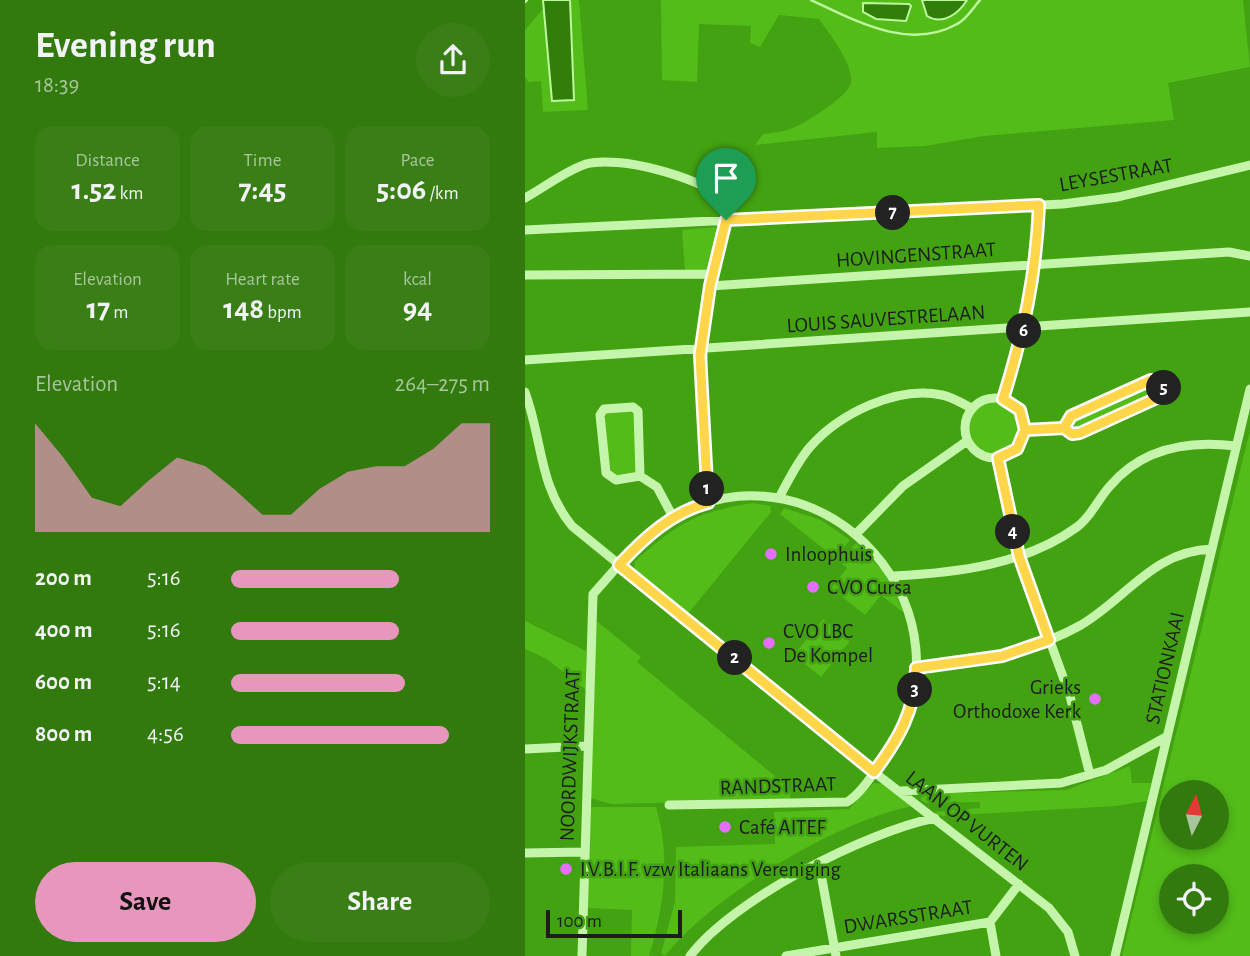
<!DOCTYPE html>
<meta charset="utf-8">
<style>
:root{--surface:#327a0d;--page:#3a7f16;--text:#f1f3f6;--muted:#a8c59d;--accent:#e797bd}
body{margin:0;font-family:"Alegreya Sans",sans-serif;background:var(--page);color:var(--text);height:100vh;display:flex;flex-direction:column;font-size:26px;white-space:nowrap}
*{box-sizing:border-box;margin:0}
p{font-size:23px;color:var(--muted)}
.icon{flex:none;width:38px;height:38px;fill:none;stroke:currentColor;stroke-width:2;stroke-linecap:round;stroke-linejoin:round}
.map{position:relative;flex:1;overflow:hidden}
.sheet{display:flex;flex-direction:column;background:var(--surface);width:525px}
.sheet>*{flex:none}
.needle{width:46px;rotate:6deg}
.buttons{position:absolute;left:634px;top:780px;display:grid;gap:14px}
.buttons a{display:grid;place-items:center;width:70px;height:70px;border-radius:50%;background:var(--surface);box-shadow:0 4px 10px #0003;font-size:35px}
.scale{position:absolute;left:21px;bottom:18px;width:136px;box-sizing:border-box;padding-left:7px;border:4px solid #1d1d1d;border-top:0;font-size:19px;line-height:24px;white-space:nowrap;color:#1d1d1d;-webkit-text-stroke:5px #42a211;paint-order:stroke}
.pin{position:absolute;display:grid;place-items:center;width:60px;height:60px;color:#fff;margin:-72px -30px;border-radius:50% 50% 50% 0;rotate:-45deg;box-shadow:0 0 7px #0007}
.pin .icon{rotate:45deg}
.km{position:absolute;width:35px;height:35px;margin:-18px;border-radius:50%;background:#222;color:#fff;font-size:19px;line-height:35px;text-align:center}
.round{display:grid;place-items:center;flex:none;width:74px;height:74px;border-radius:37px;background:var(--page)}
.overview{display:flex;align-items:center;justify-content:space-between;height:119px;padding:0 35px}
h1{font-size:38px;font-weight:700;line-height:52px}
.figures{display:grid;grid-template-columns:repeat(3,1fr);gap:10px;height:119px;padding:7px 35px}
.figures div{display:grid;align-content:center;border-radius:18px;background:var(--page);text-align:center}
.figures b{font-size:30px;font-weight:700}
.figures small{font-size:19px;font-weight:400}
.figures p{font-size:19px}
.chart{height:196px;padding:14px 35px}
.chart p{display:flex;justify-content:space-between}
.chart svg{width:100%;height:126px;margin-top:7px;fill:var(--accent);opacity:.7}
.button{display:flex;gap:14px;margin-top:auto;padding:14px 35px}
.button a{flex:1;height:80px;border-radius:42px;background:var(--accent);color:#111;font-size:28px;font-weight:700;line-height:80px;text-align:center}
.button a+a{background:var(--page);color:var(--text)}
ul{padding:0 35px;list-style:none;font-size:23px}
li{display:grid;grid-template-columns:112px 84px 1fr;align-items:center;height:52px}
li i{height:18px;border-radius:9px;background:var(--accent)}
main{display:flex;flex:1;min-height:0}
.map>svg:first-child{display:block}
.green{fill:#53bc19;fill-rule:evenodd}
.water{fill:#317e0b;stroke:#bef89d;stroke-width:2}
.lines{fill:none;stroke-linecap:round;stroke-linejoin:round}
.stream{stroke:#bef89d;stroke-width:2.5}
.minor{stroke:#c5f5ab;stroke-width:9}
.route-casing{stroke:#fff;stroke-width:14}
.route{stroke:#ffd54a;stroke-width:9}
.poi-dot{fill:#e46fff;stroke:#42a211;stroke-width:2.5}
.labels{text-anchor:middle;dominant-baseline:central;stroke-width:5;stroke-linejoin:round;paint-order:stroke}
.street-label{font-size:21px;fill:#1d1d1d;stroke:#42a211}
.poi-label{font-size:21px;fill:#1d1d1d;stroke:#42a211;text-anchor:start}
</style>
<main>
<section class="sheet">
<div class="overview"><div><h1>Evening run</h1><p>18:39</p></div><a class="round"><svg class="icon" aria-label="share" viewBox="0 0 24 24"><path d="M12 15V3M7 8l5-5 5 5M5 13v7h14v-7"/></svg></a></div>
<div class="figures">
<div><p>Distance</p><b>1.52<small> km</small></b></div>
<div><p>Time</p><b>7:45</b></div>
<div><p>Pace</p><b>5:06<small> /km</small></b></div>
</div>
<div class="figures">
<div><p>Elevation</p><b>17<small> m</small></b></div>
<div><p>Heart rate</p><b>148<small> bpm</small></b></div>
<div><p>kcal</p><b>94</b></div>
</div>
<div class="chart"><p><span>Elevation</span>264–275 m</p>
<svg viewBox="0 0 160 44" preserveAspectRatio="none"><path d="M0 44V6L10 18L20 32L30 35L40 26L50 18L60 21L70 29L80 38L90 38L100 29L110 23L120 21L130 21L140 15L150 6L160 6V44z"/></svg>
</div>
<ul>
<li><b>200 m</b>5:16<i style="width:65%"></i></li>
<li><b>400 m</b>5:16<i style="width:65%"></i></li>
<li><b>600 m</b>5:14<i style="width:67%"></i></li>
<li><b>800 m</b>4:56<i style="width:84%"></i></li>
</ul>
<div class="button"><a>Save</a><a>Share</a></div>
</section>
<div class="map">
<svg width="725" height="956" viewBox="0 0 725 956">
<rect width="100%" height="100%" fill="#42a211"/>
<path class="green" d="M 45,0 L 54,0 L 63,110 L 18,112 L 16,81 L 3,82 L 0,76 L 0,30 L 19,8 L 27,100 L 49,100 Z
M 136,0 L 718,0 L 725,67 L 643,83 L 649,120 L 459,136 L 400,146 L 352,148 L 352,132 L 230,145 L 238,134 C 247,133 257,132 265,129 C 278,125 324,96 326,83 C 329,65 304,33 294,19 L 254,15 L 235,47 L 225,43 L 226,26 L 174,24 L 172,82 L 137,80 Z
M 190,227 L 194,233 L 185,271 L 160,272 L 157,230 Z
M 625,383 L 634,384 L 636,392 L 551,431 L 545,429 L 544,421 Z
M444 428a26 26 0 1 1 52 0a26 26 0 1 1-52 0Z
M 103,409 L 110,414 L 111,472 L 93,477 L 85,473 L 78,417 L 81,413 Z
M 725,430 L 725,956 L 597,956 ZM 646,793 L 691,793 L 691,838 L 646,838 ZM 646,877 L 691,877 L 691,922 L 646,922 Z
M 228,503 L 245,506 L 246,512 L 162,615 L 109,569 L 110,561 C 153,523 171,512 228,503 Z
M 259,508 L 296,520 L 325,540 L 310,558 L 255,514 Z
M 331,543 L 358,571 L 380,614 L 356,595 L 340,615 L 306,588 L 322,568 L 315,562 Z
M 69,619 L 116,657 L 112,662 L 257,782 L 266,793 L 264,800 L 86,804 L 65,798 L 70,669 Z
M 298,619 L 325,641 L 296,677 L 269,655 Z
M 0,621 L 61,651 L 61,690 L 22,659 L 0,649 Z
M 605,766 L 607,783 L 626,783 L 622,801 L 591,806 L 417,816 L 409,812 L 455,808 L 455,802 L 400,803 L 396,800 L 396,796 L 401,794 L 541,790 Z
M 349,783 L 358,784 L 388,806 C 313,820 187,896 140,956 L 136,953 L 150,902 L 151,847 L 250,844 L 249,812 L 324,809 Z
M 64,807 L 131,807 C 146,856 139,908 124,956 L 106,956 L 107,910 L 62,908 Z"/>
<path class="water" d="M 18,0 L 45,0 L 49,100 L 27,101 Z
M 397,0 L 442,0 C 434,13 418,26 402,16 Z
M 338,3 L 384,4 L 386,6 L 381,21 L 351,19 L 338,12 Z"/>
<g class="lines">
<path class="stream" d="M 286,0 C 331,21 384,51 432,24 C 441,20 448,8 455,0
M 0,2 L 2,0"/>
<path class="minor" d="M 0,198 C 20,187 40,171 61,164 C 94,155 174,177 199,199 C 207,224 192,252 187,277 C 171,354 179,426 183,503
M 0,230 L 538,204 L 593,197 L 725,165
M 0,275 L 187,274
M 185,286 L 704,252 L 725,256
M 0,360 L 725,312
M 626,380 L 638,385 L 638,394 L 634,397 L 555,433 L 547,434 L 539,428 L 546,416 Z
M 0,392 C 18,441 13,484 47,526 L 349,772 L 524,908 L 543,932 L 550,956
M440 428a30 30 0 1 1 60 0a30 30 0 1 1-60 0Z
M 478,399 C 500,331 511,277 514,205
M 500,430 L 539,428
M 473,458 L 494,556 L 545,696 L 565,775
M 115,476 L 91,480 L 81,473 L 75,415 L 79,409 L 108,407 L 113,411 L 115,476 L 132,487 L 148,517
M 254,498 C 263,481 272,462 285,447 C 314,414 372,385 417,395 C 427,397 437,403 446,408
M 331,534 L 378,486 L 442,441
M 368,576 C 430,573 500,565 552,527 C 566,517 573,499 585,486 C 617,448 664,440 711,446
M 392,668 C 448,664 506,653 556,625 C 603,597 628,551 687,549
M 0,749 L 62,746
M 376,791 L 536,783 L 581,770 L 641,737
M 0,853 L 59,852
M 294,863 L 311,956
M 465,922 L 471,956
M 57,956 L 68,594 C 92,568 116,535 148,517 C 300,433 462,617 359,758 C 349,772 337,793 322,802 L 144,805
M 165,956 C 208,899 341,832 410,818
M 261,956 L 465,922 L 494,884
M 590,956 L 725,389"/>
</g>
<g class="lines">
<defs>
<path id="route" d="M 201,220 L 185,286 L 175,355 L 183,503 C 147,512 119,538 94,565 L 349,772 C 373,740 391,710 391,668 L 477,656 L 524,640 L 494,556 L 473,458 L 492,449 L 500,430 L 539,428 L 547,434 L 555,433 L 634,397 L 639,389 L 635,382 L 626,380 L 546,416 L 539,428 L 500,430 L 495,410 L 478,399 C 499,331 511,277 514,205 L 201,220"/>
</defs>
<use href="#route" class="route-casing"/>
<use href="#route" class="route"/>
</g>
<g class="poi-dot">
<circle cx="246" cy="554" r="7"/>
<circle cx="288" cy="587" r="7"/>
<circle cx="244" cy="643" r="7"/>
<circle cx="570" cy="699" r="7"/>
<circle cx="200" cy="827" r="7"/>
<circle cx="41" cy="869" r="7"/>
</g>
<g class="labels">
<g class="street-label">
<text transform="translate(591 175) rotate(-10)">LEYSESTRAAT</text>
<text transform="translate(391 255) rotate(-4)">HOVINGENSTRAAT</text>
<text transform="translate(361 319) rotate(-4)">LOUIS SAUVESTRELAAN</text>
<text transform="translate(640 668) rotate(-77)">STATIONKAAI</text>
<text transform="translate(45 755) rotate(-88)">NOORDWIJKSTRAAT</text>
<text transform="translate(253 786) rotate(-2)">RANDSTRAAT</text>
<text transform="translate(442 821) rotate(38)">LAAN OP VURTEN</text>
<text transform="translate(383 917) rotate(-9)">DWARSSTRAAT</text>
</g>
<g class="poi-label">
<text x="260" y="554">Inloophuis</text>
<text x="302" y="587">CVO Cursa</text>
<text x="258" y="631">CVO LBC<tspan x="258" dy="24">De Kompel</tspan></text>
<text x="556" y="687" text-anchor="end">Grieks<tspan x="556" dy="24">Orthodoxe Kerk</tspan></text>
<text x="214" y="827">Café AITEF</text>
<text x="55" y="869">I.V.B.I.F. vzw Italiaans Vereniging</text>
</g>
</g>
</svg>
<div class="buttons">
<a><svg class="needle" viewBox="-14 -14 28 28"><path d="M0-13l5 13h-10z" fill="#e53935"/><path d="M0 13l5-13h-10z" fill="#a8c59d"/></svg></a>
<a><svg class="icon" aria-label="locate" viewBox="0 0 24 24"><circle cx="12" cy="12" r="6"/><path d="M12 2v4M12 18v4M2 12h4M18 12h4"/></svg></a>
</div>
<div class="scale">100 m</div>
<div class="pin" style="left:201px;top:220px;background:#1e9e55"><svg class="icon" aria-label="arrive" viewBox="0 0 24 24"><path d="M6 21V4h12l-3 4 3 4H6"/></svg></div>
<b class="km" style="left:182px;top:489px">1</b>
<b class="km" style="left:210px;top:658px">2</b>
<b class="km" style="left:390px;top:690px">3</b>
<b class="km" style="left:488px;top:532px">4</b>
<b class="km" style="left:639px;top:388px">5</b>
<b class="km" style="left:499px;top:331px">6</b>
<b class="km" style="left:368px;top:213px">7</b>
</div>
</main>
